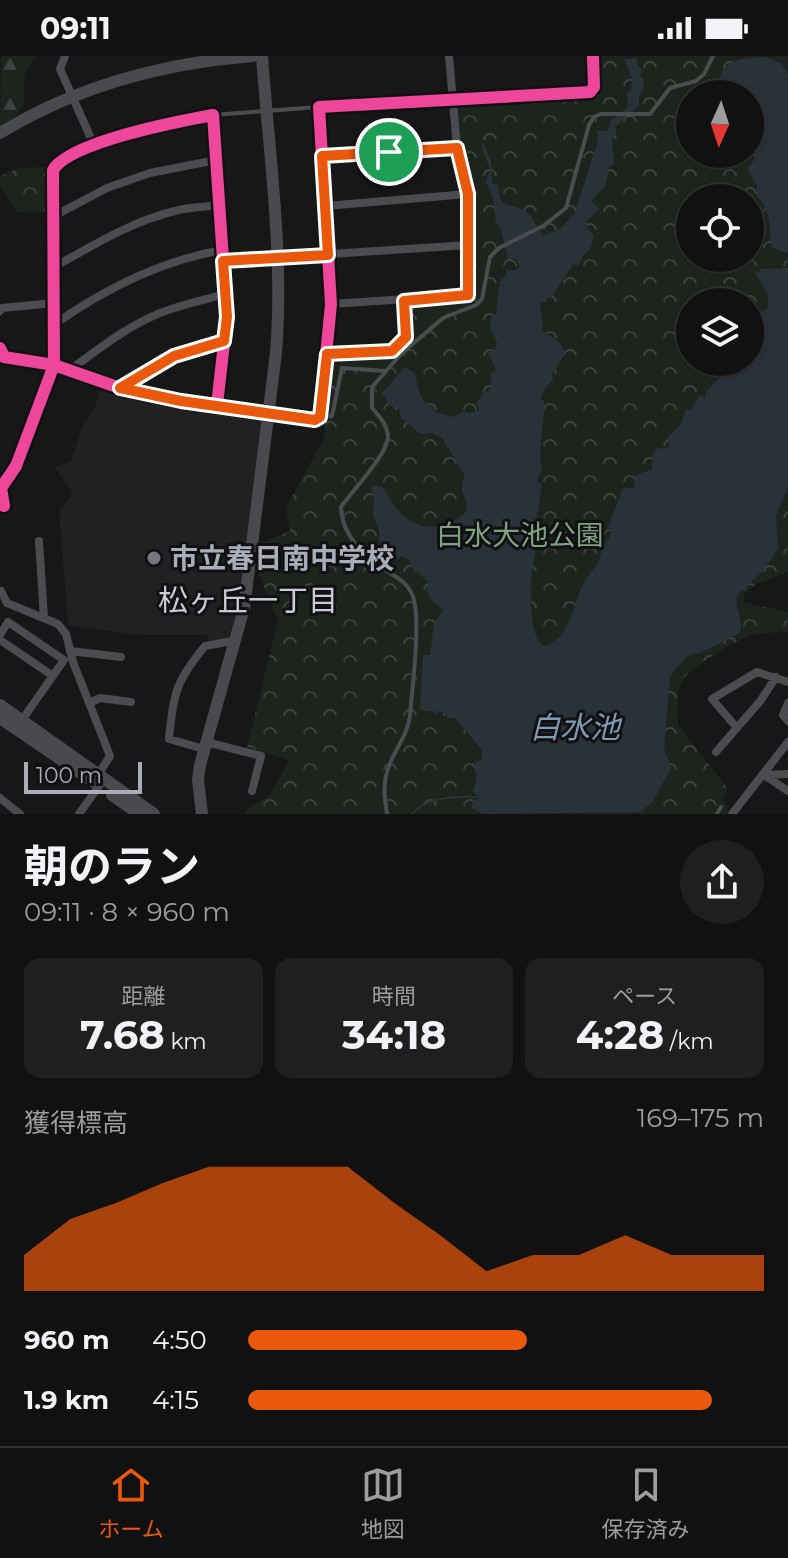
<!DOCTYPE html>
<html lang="ja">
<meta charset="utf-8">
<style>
:root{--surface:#111;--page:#1e1f1f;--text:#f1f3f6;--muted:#9c9d9f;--line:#303131;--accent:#ea580c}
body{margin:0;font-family:Montserrat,"Noto Sans JP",sans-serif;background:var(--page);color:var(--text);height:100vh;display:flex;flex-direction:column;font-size:30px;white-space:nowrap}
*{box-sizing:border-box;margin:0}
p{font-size:26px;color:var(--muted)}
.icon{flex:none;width:44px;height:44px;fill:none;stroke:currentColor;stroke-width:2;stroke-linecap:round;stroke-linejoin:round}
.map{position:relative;height:758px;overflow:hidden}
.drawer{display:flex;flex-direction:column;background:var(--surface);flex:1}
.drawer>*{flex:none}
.needle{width:52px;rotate:183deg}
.tools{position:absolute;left:676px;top:24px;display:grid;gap:16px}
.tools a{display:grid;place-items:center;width:88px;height:88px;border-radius:50%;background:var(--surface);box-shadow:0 2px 6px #0004,0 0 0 2px var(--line);font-size:40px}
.scale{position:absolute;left:24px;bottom:20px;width:118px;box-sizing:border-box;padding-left:8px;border:4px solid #a8adb8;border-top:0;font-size:22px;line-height:28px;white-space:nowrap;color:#a8adb8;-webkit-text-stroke:6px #111113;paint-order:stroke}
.pin{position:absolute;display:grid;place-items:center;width:68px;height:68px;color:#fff;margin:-34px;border:4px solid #fff;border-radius:50%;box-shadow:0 2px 8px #0007}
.round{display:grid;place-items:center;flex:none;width:84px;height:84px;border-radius:42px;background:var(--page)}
.headline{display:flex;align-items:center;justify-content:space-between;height:136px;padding:0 24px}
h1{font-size:44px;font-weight:700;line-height:60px}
.figures{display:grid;grid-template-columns:repeat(3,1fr);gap:12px;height:136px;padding:8px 24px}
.figures div{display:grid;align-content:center;border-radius:16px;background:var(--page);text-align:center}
.figures b{font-size:40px;font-weight:700}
.figures small{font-size:22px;font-weight:400}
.figures p{font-size:22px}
.chart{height:224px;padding:16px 24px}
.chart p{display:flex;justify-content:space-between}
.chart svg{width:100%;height:144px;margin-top:8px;fill:var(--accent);opacity:.7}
ul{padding:0 24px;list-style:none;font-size:26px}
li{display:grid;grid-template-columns:128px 96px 1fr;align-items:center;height:60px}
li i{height:20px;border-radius:10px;background:var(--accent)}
.status{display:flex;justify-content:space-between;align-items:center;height:56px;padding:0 40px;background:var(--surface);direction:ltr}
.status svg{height:22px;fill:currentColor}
.menu{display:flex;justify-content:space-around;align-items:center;height:112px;border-top:2px solid var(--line);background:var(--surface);font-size:22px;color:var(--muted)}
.menu a{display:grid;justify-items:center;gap:4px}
.menu .current{color:var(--accent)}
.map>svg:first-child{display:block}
.built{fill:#212123}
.forest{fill:url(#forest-firs)}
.park{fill:url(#park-crowns);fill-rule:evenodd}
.water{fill:#2a3239}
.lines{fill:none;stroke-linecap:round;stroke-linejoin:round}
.stream{stroke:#2a3239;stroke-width:2}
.lane{stroke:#4b4c50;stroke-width:4}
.street{stroke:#4b4c50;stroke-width:8}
.secondary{stroke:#4a4a4e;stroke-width:12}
.cycleway-casing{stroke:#111113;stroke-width:17}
.cycleway{stroke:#ed469a;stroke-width:12}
.route-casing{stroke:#fff;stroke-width:16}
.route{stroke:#ea580c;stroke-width:10}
.poi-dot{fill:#757880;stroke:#111113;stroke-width:3}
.labels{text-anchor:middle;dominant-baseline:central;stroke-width:6;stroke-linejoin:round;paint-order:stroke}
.park-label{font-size:28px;fill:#7fa381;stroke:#111113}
.poi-label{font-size:28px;font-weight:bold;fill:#a8adb8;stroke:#111113;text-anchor:start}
.neighbourhood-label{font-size:30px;fill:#c9ccd4;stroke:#111113}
.water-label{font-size:30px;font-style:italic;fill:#7f9bb3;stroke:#111113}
</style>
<div class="status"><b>09:11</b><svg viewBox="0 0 49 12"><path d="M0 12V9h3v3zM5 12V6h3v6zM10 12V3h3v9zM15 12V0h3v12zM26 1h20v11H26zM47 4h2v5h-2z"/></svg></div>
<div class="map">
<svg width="788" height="758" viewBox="0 0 788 758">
<defs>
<pattern id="forest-firs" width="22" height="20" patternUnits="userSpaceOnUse" patternTransform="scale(2)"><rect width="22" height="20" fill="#1d241e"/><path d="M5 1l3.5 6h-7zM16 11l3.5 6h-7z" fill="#3b413d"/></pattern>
<pattern id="park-crowns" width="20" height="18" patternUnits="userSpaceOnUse" patternTransform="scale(2)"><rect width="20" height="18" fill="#1d241e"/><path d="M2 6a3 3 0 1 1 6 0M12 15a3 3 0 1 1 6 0" fill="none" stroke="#3b413d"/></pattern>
</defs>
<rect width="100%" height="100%" fill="#171717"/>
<path class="built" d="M 100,332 L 182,350 L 259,357 L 262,364 L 238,551 L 228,583 L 209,585 L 207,579 L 137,579 L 68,569 L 59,454 L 71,441 L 72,436 L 55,411 L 71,405 L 83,368 L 95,352 Z"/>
<path class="forest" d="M 1,0 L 38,0 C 6,26 47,45 0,71 Z"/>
<path class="park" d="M 596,0 L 788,0 L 788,516 L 757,528 L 745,536 L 743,546 L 788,556 L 788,576 C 778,577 766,576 756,578 C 742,580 689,612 682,625 C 676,635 679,656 678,669 L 728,733 L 722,741 L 729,756 L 728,758 L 244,758 L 248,752 L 268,741 L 290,704 L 247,691 L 278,565 L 259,518 L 260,487 L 290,475 L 286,451 L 324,383 L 332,301 L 395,300 L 413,280 L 411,252 L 413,249 L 467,244 L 472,240 L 475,140 L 461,94 L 457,49 L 461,45 L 596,36 L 598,33 ZM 690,38 L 750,38 L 750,98 L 690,98 ZM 690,142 L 750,142 L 750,202 L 690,202 ZM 690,246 L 750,246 L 750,306 L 690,306 Z
M 50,111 L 51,155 L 18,156 L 0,131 L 0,120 L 19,112 Z"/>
<path class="water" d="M 767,1 L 782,8 L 788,18 L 788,197 L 772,192 C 769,174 772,153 757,141 L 757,131 L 748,112 L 757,99 L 750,77 L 750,38 L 735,38 L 735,27 L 719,24 C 725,0 744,3 767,1 Z
M 637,2 L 637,8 L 642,14 L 641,21 L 644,23 L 643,35 L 639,39 L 639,49 L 615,71 L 617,77 L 612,83 L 614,108 L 608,112 C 607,140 599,129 592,146 L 600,153 L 587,165 L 587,171 L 594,180 L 590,193 L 582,201 L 579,209 L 573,208 L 552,241 L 541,245 C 539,255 544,263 542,274 C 552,282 562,284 565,298 L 551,319 L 554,323 L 544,333 L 541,343 L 545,347 C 543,366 538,399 542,415 L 538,420 L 538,426 L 542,428 L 537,461 L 541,466 C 539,483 534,498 532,515 C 530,529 527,620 561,579 C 572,566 576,544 583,528 C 588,519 595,512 600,503 C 601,499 601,495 602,491 C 605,483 610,485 611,476 L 608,471 L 623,433 L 634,431 L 635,420 L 652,413 L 652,403 L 656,392 L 665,393 L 669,391 L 668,381 L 680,369 L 686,354 L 691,354 L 700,339 L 705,342 L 706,336 L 718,323 L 717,316 L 733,317 L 740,306 L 750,306 C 750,287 748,263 767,253 C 772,238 761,228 755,217 L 760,216 L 760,213 L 788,212 L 788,432 L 776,459 L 778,492 L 764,514 L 737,539 C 734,553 744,562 740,577 L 698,598 L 696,596 L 686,601 L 670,620 L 664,692 L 671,712 L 653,745 L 641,756 L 483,758 L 472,752 L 473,745 L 480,742 L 473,735 L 476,725 L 475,706 L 482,704 L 482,694 L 455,662 L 448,662 L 443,655 L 438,656 L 436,659 L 434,655 L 424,655 L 420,653 L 423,599 L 430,599 L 434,568 L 443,554 L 432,545 L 426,533 L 430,527 L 411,511 L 409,504 L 401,500 L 399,503 L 394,501 L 387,502 L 381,498 L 383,494 L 379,489 C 380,475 379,474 374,461 C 371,451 378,446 371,433 L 374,429 L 384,432 C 391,447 404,465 422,470 C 429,472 434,468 442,472 C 448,466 457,464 464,458 C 472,449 463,442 462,433 C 462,429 464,424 465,420 L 442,382 L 433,377 C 430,376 427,378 423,378 C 417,378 409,366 402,363 L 399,353 L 387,348 L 386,341 L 381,338 L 405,311 L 415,317 C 418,330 418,344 433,351 L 435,356 L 453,361 L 464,355 L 471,357 L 479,354 L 477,346 L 484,336 L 488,336 L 491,330 L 491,317 L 495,316 L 496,312 L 488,298 L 496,291 L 497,286 L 490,273 L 491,261 L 496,259 L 500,225 L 505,221 L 507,214 L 513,215 L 520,211 L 516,203 L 508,203 L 501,172 L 498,171 L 500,167 L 496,169 L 493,141 L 486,127 L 490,113 L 482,92 L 482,85 L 491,105 L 492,127 L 498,129 C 498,157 514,145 528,157 C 534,163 538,173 543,180 L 561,172 L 575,157 L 598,84 L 597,74 L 608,75 L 611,64 L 628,51 L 627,38 L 631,35 L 632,23 L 624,3 Z"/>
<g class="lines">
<path class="stream" d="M 412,758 C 427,740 458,740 479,741"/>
<path class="lane" d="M 213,59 L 318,51
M 320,361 L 332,360 L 342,312 L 385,315
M 387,758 C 385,745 383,733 386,720 C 390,698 407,683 410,660 C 412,632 422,561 412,538 C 407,527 399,523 390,517 C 366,501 342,482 341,451 C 352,435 389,397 388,380 C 387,368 379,360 372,352 L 372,331 L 402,297 L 443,262 L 476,249 L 482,243 L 490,201 L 499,192 L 543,170 L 566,152 L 589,69 L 594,61 L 601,58 L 650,58 L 670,32 L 696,25 L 704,18 L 713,0
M 717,758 L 721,751"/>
<path class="street" d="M 65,0 L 60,13 L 94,89
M 322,100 L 457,92
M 325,150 L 468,138
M 54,160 L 107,132 L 150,117 L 216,104
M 223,205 L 468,189
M 54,211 C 92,190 132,165 175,155 C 189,151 205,151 219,149
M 331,248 L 468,239 L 468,138 L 457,92 L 449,0
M 0,255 L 2,252 L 54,247
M 55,268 C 106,232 160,205 222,194
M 0,292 L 4,301 L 54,309 L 120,332 L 181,345 L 315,364 L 320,361 L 331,248 L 319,51 L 590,36 L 594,31 L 593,0
M 327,298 L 392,295 L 406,281 L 404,245
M 70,314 C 101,291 134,265 171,253 C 189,247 207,243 225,238
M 120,332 L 174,300 L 224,285
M 4,450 L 1,432 L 16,410 L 54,309 L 53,114 C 70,86 180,65 213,59 L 227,261 L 217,349
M 39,485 L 44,562
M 1,535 L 7,547 L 58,568 L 66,578 L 73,606 L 110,700 L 98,719
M 0,579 L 8,566 L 64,604 L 22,664
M 0,584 L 53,620
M 70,595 L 121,601
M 89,647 L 100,642 L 131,646
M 788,647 L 783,659 L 788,665
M 737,672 L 712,643 L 757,616 L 788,626
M 206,686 L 261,700 L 252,735
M 204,693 L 169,683 C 173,638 176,625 205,590 L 233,585
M 716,696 L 761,644 L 776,621
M 764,719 L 788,735
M 765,719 L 788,718
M 0,742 L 20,758
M 79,758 L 104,723
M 732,758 L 788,686"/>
<path class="secondary" d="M 0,77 C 77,30 164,7 253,0
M 0,649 L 154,758
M 0,662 L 94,726
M 112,739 L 139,758
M 202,758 L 198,724 L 200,709 L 244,552 L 276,297 C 284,199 269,98 262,0"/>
<defs>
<path id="cycleway" d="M 0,292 L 4,301 L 54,309 L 120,332 L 181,345 L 315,364 L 320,361 L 331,248 L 319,51 L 590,36 L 594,31 L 593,0
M 4,450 L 1,432 L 16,410 L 54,309 L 53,114 C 70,86 180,65 213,59 L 227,261 L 217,349"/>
</defs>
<use href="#cycleway" class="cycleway-casing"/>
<use href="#cycleway" class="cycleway"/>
</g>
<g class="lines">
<defs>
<path id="route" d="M 457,92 L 468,138 L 468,239 L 404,245 L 406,281 L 392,295 L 327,298 L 320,361 L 315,364 L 181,345 L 120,332 L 174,300 L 224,285 L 227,261 L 223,205 L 328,199 L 322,100 Z"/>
</defs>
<use href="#route" class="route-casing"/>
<use href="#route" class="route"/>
</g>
<circle class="poi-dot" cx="154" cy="502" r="8"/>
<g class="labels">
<g class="park-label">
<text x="520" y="479">白水大池公園</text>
</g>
<g class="poi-label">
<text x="170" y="502">市立春日南中学校</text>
</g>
<g class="neighbourhood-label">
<text x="248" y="544">松ヶ丘一丁目</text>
</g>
<g class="water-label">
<text x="575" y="671">白水池</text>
</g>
</g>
</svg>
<div class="tools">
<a><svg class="needle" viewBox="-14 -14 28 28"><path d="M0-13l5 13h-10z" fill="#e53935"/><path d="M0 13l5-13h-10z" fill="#9c9d9f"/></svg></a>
<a><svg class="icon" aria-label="locate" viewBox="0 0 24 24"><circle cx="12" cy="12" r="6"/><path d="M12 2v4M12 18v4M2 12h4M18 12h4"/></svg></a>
<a><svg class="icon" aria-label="layers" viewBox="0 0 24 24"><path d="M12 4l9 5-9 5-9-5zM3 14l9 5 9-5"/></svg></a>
</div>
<div class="scale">100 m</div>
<div class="pin" style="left:389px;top:96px;background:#1e9e55"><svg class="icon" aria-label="arrive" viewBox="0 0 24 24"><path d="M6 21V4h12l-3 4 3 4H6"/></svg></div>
</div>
<section class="drawer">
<div class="headline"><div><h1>朝のラン</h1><p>09:11 · 8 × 960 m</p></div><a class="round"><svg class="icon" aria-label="share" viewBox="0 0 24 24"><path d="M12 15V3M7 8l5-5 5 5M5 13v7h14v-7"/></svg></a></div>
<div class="figures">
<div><p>距離</p><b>7.68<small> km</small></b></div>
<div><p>時間</p><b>34:18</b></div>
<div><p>ペース</p><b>4:28<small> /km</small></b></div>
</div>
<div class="chart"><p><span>獲得標高</span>169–175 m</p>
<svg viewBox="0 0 160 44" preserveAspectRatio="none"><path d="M0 44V33L10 22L20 17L30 11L40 6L50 6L60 6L70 6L80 17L90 27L100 38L110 33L120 33L130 27L140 33L150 33L160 33V44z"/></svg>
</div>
<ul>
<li><b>960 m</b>4:50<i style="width:54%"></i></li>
<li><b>1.9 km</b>4:15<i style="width:90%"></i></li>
</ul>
</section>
<nav class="menu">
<a class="current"><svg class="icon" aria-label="home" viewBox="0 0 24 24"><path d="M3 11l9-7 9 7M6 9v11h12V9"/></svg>ホーム</a>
<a><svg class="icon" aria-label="map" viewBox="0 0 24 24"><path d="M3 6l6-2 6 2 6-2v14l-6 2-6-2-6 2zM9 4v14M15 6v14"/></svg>地図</a>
<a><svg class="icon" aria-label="saved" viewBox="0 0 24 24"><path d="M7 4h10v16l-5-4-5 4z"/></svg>保存済み</a>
</nav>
